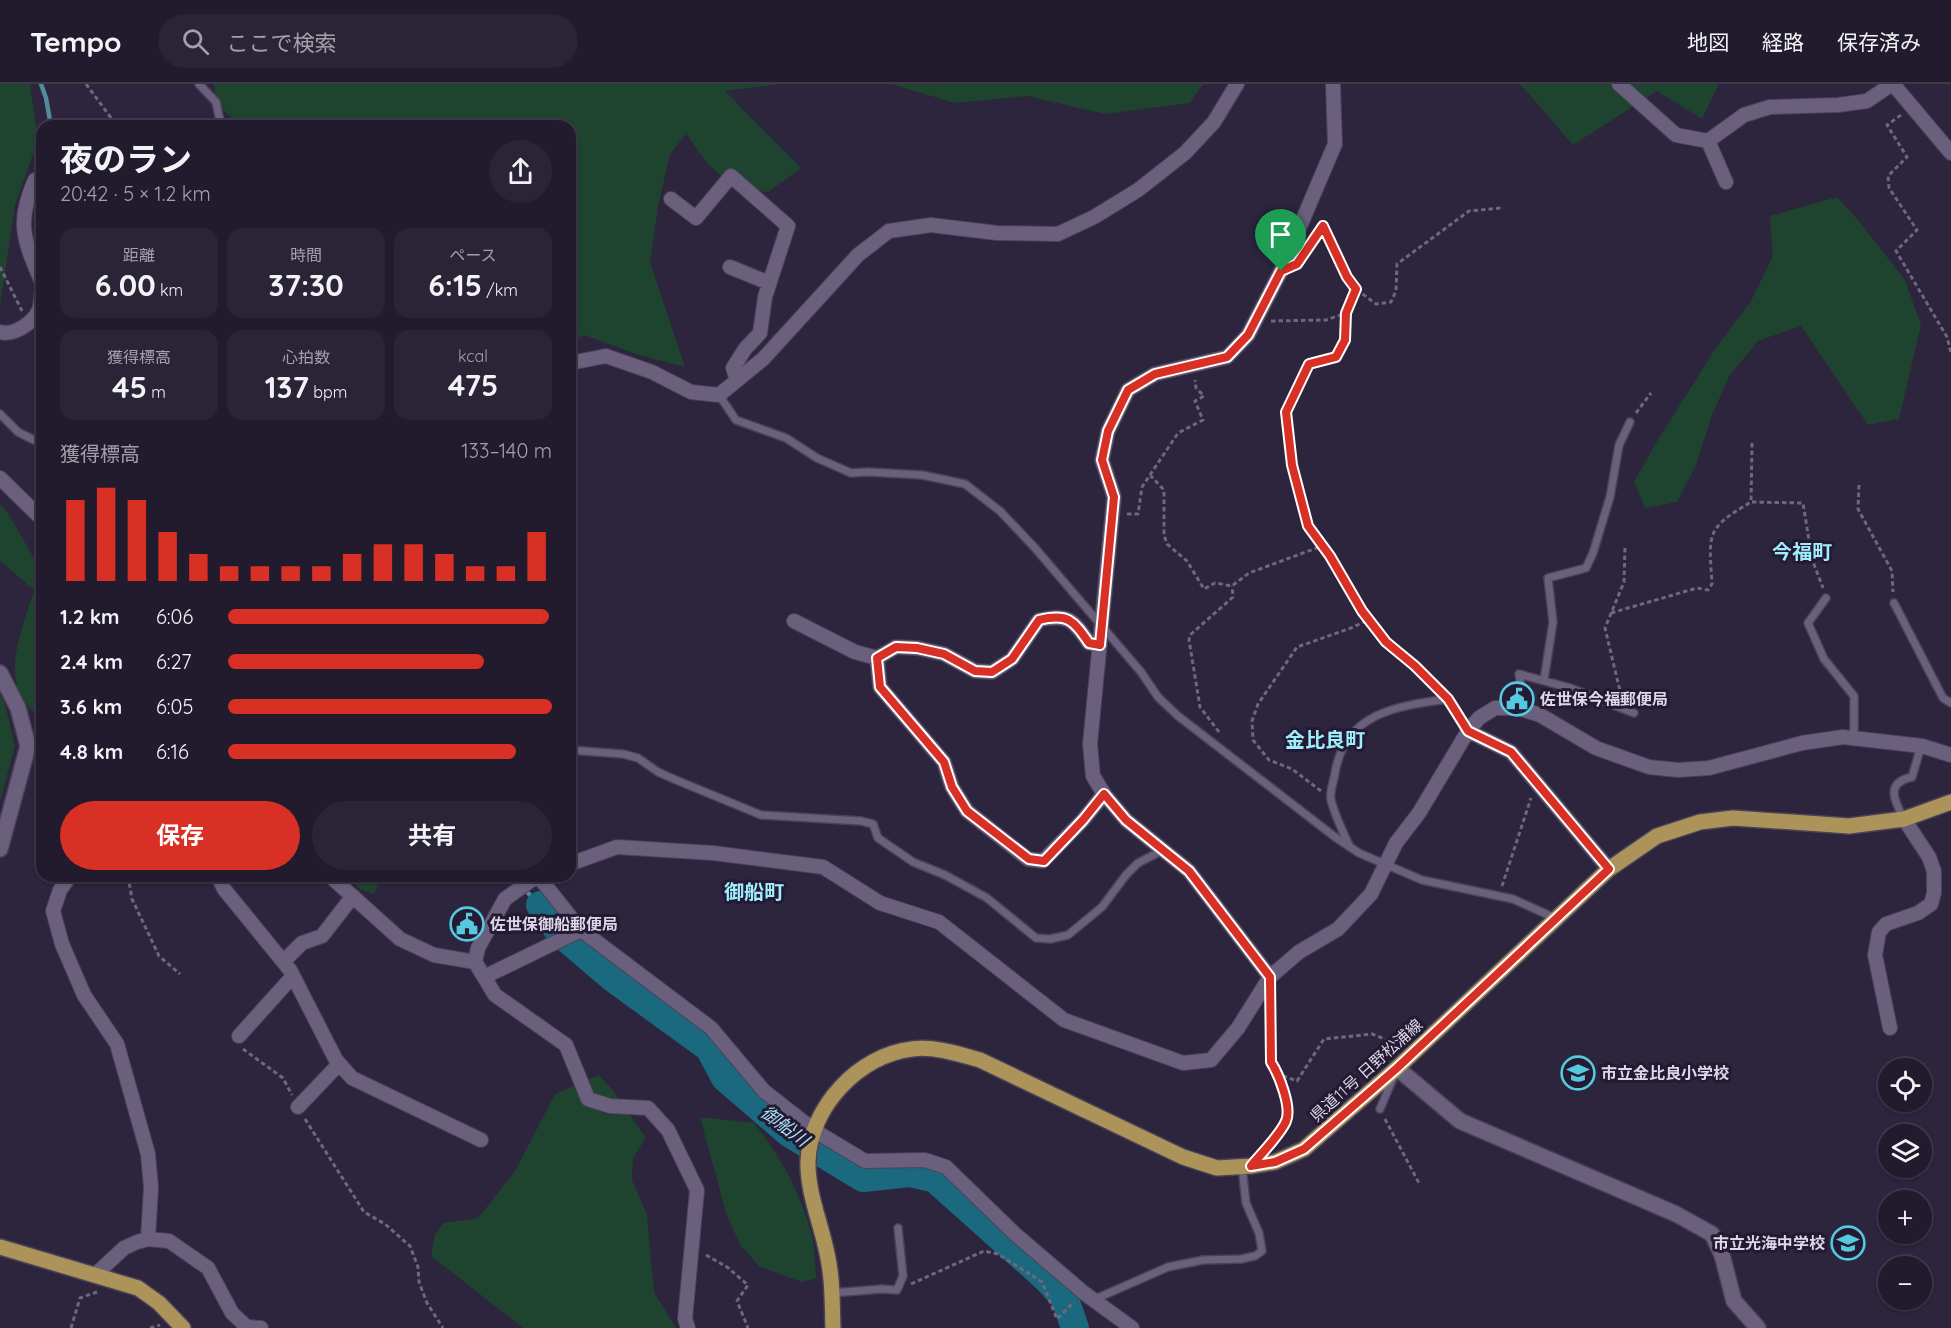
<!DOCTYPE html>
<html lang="ja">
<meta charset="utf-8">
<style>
:root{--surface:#221b2e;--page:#2a2436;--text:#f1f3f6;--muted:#a2a1aa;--line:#3f394a;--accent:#d93025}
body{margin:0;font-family:Quicksand,"Noto Sans JP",sans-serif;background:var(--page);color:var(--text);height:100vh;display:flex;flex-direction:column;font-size:22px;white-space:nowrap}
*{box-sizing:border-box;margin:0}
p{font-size:20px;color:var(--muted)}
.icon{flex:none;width:33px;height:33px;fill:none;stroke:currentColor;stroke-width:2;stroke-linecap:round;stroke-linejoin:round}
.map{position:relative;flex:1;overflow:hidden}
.panel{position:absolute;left:36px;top:36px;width:540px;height:762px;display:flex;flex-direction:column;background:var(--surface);border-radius:18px;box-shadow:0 2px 4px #0004,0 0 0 2px var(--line)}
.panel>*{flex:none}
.controls{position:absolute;left:1878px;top:974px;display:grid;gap:12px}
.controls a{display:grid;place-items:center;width:54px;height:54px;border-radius:50%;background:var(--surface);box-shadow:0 2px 4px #0004,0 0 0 2px var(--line);font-size:30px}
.pin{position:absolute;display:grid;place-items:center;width:51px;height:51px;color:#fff;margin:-62px -26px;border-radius:50% 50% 50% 0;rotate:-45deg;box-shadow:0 0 6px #0007}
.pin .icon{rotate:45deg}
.round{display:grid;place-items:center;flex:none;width:63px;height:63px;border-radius:32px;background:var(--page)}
.overview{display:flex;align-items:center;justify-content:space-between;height:102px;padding:0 24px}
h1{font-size:33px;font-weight:700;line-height:45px}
.metrics{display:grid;grid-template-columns:repeat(3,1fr);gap:9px;height:102px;padding:6px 24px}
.metrics div{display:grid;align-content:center;border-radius:15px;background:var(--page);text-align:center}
.metrics b{font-size:30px;font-weight:700}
.metrics small{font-size:16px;font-weight:400}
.metrics p{font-size:16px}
.chart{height:168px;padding:12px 24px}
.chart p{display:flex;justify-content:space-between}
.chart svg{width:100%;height:108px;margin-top:6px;stroke:var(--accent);stroke-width:6}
.button{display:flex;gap:12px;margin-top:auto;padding:12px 24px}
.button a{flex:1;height:69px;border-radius:36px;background:var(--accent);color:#fff;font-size:24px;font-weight:700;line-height:69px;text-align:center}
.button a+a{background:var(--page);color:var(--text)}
ul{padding:0 24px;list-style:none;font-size:20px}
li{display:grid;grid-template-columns:96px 72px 1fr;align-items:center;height:45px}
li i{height:15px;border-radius:8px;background:var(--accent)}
header{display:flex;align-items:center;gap:36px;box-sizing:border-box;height:84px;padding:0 30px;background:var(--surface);border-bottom:2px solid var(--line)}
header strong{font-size:28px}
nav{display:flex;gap:33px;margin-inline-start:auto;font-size:21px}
.search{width:420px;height:54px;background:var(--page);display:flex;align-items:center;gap:15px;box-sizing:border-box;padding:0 21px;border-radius:33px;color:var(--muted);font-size:22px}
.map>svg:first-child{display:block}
.green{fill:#1e432e}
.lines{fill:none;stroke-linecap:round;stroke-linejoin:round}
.stream{stroke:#548a9e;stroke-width:4.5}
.river{stroke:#1a697f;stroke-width:28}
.lane-casing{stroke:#4a4257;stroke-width:10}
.street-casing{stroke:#4a4257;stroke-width:16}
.secondary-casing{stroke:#4a4257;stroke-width:18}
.primary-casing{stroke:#4a4257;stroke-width:18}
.path{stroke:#6f677d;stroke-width:3;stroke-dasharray:4.5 3;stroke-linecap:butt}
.lane{stroke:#6a607d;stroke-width:7}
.street{stroke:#6a607d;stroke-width:14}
.secondary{stroke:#6a607d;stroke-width:15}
.primary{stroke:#ab935a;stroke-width:15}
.route-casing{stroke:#fff;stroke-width:12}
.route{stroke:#d93025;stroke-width:8}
.labels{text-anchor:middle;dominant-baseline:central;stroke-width:6;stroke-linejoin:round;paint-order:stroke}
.poi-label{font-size:16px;font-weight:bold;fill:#ddd7e8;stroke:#241a33;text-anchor:start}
.street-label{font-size:16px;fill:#ddd7e8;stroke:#241a33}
.water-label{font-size:18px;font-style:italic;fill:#a7e2f7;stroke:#241a33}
.quarter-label{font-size:20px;font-weight:bold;fill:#9feefd;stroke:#241a33}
</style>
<header>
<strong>Tempo</strong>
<div class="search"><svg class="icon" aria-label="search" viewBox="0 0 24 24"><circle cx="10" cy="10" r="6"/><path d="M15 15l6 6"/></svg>ここで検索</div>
<nav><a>地図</a><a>経路</a><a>保存済み</a></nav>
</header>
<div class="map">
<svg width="1951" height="1244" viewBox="0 0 1951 1244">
<rect width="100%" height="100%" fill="#2d243d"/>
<path class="green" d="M 0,0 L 30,0 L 38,56 L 15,121 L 0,222 Z
M 214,0 L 780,0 L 725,7 L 801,84 L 768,108 L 734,104 L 707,79 L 686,50 L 670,70 L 658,123 L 650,178 L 685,283 L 639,271 L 584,251 L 570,258 L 570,42 L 239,42 L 216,18 Z
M 891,0 L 1203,0 L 1190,19 L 1105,30 L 1027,12 L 955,19 Z
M 1520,0 L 1719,0 L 1702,35 L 1657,7 L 1573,61 Z
M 1837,113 L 1859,137 L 1905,196 L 1921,241 L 1899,335 L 1868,341 L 1801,242 L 1758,257 L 1730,291 L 1712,331 L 1696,381 L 1677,418 L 1645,424 L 1634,398 L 1654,362 L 1715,265 L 1751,217 L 1773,172 L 1770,132 Z
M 0,420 L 8,429 L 42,488 L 42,636 C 36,629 28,623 23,615 C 3,586 25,537 34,506 L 0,477 Z
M 0,610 L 5,620 L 15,662 L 0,718 Z
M 346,792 L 376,792 L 379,797 L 374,810 L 360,805 Z
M 599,991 L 612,1005 L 646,1054 L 633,1074 L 632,1096 L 647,1131 L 654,1208 L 676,1244 L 523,1244 L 431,1172 L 435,1150 L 444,1139 L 478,1134 L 515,1087 L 555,1010 Z
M 700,1033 L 754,1039 C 780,1071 800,1108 811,1148 C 815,1162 815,1179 816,1194 L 802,1198 L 760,1183 L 740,1161 L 726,1129 Z"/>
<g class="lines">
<path class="stream" d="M 41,0 L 46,14 L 51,42
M 511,792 L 540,821"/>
<path class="river" d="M 540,821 L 560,849 L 614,895 L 709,964 L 725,994 L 789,1049 L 863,1094 L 910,1089 L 935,1095 L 1047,1195 L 1065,1215 L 1075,1244"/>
<defs>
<path id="lane" d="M 199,0 L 216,18 L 221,42
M 1281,187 L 1297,180 L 1323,142
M 719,311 L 736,336 L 786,354 L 817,374 L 851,389 L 868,388 L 922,391 L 965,400 L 1000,427 L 1035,464 L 1141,588 L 1158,613 L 1178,632 L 1335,753 L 1359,769 L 1422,796 L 1513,815 L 1555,834
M 0,330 L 18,348 L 42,360
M 1826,514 L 1808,539 L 1824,575 L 1854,612 L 1854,654
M 1894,519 L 1943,614 L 1951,619
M 1544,596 L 1553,538 L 1548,494 L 1586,484 L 1593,469 L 1610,413 L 1619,361 L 1630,338
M 1518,624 L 1522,606 L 1519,590 L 1570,604 L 1634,629
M 570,666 L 623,670 L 638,674 L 658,688 L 676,696 L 761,731 L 861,737 L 873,740 L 878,754 L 913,778 L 945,791 L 987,814 L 1036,854 L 1050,855 L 1068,851 L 1102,823 L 1126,791 L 1138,779 L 1163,766
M 1904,735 C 1895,718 1884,699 1912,693 L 1921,662
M 1350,763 C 1343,748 1335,732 1331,716 C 1329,708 1334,697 1335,689 C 1345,629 1396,622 1448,615 L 1468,647
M 1380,1025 L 1394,992
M 831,1209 L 882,1205 L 897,1206 L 903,1192 L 898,1144
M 1093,1216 L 1168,1183 L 1203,1176 L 1241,1175 L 1255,1172 L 1262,1167 L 1259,1149 L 1246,1119 L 1242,1083"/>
<path id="street" d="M 1619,0 L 1676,51 L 1708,57 L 1744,31 L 1770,23 L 1838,21 L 1867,17 L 1892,0
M 1893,0 L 1951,69
M 1708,57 L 1726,98
M 42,94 L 35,96 C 15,140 25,158 42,199
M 671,115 L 696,134 L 731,92 L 788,142 L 765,213 L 760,249 L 745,265 L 733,284 L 737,296
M 730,183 L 769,199
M 0,248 C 14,252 33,239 39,226 C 41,220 41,212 42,206
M 570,279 L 606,272 L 652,288 L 691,308 L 719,311 L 763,275 L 858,171 L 889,147 L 931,141 L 997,149 L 1058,150 L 1094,133 L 1138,106 L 1185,69 L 1214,38 L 1237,0
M 0,394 L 42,435
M 794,537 L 855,568 L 877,574 L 880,603 L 944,678 L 952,703 L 967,727 L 1028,775 L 1043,777 L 1083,736 L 1104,710
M 877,574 L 896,563 L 917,564 L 944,570 L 975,587 L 992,588 L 1012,575 L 1039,536 C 1068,530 1073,535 1089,559 L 1100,561
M 1468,647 L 1511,668 L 1609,785
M 570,780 L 617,763 L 713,769 L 823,783 L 880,819 L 939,838 L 1064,936 L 1183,979 L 1211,976 L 1238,944 L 1270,893 L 1299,868 L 1338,845 L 1371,810 L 1396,759 L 1419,729 L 1468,647 L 1479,634 L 1495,624 L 1518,624 L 1540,631 L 1596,664 L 1649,683 L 1678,686 L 1709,684 L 1802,659 L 1843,653 L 1922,662 L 1951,671
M 70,792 L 60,806 L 53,827 L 62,860 L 84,911 L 117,960 L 148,1070 L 151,1103 L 148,1155
M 218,792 L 224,805 L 290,886 L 336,976 L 352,994 L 481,1056
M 330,792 L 400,855 L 434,871 L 475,878
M 537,792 L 505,815 L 478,864 L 475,878 L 495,911 L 566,961 L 588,1015 L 610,1022 L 648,1024 L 668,1046 L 697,1106 L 685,1235 L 688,1244
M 538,792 L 581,846 L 711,944 L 764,1007 L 815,1047 L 865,1077 L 925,1076 L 946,1083 L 1015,1150 L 1084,1209 L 1132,1244
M 284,877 L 302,859 L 322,852 L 353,812
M 484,893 L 581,846
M 1270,893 L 1189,787 L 1126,736 L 1104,710 L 1093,692 L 1090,660 L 1114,413 L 1102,376 L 1108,347 L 1128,306 L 1155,290 L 1227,273 L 1248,251 L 1281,187 L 1335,60 L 1333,0
M 1890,944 L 1875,871 L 1879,848 L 1886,840 L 1918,829 L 1931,820 L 1934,809 L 1934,787 L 1929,773 L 1904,735
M 239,952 L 293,892
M 298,1023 L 339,980
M 96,1190 L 124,1164 L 137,1158 L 148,1155 L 169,1157 L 208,1184 L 232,1229 L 247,1243 L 261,1244"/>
<path id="secondary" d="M 0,589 L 18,624 L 28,662 L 0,765
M 1397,984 L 1460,1037 L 1676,1130 L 1712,1150 L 1722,1171 L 1734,1217 L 1758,1244"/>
<path id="primary" d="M 0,1163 L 138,1204 L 159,1219 L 183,1244
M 833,1244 C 832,1223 833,1201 829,1180 C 824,1146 807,1111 808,1077 C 810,1023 859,971 912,965 C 934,962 959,970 980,976 L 1183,1073 L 1217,1084 L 1251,1082 L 1275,1078 L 1304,1065 L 1397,984 L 1609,785 L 1657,752 L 1700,738 L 1733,734 L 1849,742 L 1904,735 L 1951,718"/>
</defs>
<use href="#lane" class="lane-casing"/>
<use href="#street" class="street-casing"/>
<use href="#secondary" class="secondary-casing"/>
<use href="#primary" class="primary-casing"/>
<path class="path" d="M 86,0 L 117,42
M 1901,31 L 1887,41 L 1907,73 L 1888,92 L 1889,104 L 1917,146 L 1896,167 L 1947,253 L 1951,269
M 1328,153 L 1347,193 L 1356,205 L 1376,220 L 1391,218 L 1396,207 L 1397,180 L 1469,127 L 1501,124
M 0,183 L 22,227
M 1356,205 L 1346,229 L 1345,256 L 1336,273 L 1309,280 L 1286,328 L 1292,381 L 1308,442 L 1330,472 L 1362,527 L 1386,558 L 1415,582 L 1438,606
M 1271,237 L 1326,236 L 1346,229
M 1636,329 L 1651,309
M 1752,359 L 1751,418 L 1803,419 L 1812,475 L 1823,504
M 1150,391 L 1164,406 L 1164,451 L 1167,460 L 1187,477 L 1204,505 L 1215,499 L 1232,502 L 1249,489 L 1322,462
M 1859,401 L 1858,425 L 1892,487 L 1893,508
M 1127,430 L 1138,430 L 1142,403 L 1178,349 L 1203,336 L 1195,317 L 1204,312 L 1196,304 L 1195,296
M 1625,464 L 1624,498 L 1605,544 L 1620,607 L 1627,613
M 1611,529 L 1697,504 L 1708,506 L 1712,500 C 1709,449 1705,445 1751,418
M 1219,648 L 1200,623 L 1189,556 L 1190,551 L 1233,513 L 1232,502
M 1321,707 L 1292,685 L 1269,676 L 1253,656 L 1252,637 L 1258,620 L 1297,563 L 1351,544 L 1368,536
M 128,792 L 132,815 L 159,872 L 180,890
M 1502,802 L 1531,714
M 1270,922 L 1271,978 L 1278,990 L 1297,997 L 1324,955 L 1372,950 L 1400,961
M 243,965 L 283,994 L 292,1011
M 305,1035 L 364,1128 L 385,1140 L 410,1162 L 418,1183 L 419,1198 L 427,1219 L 443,1244
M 1385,1035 L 1420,1101
M 1266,1063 C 1294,1028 1290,1032 1278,990
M 706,1171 L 727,1183 L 748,1201 L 737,1217 L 748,1244
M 911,1200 L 984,1167 L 998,1170 L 1042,1198 L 1057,1235 L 1074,1218
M 71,1244 L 80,1214 L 97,1208
M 150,1244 L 160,1241"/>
<use href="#lane" class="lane"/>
<use href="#street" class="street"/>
<use href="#secondary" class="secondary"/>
<use href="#primary" class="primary"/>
</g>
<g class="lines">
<defs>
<path id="route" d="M 1323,142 L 1347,193 L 1356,205 L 1346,229 L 1345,256 L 1336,273 L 1309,280 L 1286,328 L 1292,381 L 1308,442 L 1330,472 L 1362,527 L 1386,558 L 1415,582 L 1448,615 L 1468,647 L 1511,668 L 1609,785 L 1397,984 L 1304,1065 L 1275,1078 L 1251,1082 C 1260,1071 1281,1050 1286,1037 C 1292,1023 1279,991 1271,978 L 1270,893 L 1189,787 L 1126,736 L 1104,710 L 1083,736 L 1044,777 L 1029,775 L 967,727 L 952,703 L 944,678 L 880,603 L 877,574 L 896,563 L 917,564 L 944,570 L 975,587 L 992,588 L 1012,575 L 1039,536 C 1068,529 1073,536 1089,559 L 1100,561 L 1114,413 L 1102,376 L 1108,347 L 1128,306 L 1155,290 L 1227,273 L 1248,251 L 1281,187 L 1297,180 Z"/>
</defs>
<use href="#route" class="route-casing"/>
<use href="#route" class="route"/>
</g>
<defs>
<symbol id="civic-ring" viewBox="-11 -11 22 22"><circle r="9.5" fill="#241a33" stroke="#55cade" stroke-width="1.5"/><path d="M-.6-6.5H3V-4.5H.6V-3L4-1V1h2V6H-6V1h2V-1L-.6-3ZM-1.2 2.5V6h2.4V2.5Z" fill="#55cade"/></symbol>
<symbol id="school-ring" viewBox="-11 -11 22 22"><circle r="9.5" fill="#241a33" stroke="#55cade" stroke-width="1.5"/><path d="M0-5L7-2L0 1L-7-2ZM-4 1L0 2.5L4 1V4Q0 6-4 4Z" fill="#55cade"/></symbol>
</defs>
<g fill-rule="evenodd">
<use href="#civic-ring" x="1498" y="596" width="38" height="38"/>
<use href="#civic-ring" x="448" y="821" width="38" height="38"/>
<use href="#school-ring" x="1559" y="970" width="38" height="38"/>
<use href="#school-ring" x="1829" y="1140" width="38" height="38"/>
</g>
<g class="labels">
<g class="poi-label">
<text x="1540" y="615">佐世保今福郵便局</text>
<text x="490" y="840">佐世保御船郵便局</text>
<text x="1601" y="989">市立金比良小学校</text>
<text x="1825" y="1159" text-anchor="end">市立光海中学校</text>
</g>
<g class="street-label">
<text transform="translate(1366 986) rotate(-42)">県道11号 日野松浦線</text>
</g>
<g class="water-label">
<text transform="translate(785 1042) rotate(37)">御船川</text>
</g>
<g class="quarter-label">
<text x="1802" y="467">今福町</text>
<text x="1325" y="655">金比良町</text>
<text x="754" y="807">御船町</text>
</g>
</g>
</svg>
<div class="controls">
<a><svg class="icon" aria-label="locate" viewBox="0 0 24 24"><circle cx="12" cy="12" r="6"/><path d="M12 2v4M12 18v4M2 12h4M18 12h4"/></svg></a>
<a><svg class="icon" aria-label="layers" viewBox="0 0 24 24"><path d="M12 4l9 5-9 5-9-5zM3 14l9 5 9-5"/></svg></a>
<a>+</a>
<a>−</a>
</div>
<div class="pin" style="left:1281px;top:187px;background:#1e9e55"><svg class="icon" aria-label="arrive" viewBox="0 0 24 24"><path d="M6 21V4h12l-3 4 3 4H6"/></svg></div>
<section class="panel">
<div class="overview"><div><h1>夜のラン</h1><p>20:42 · 5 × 1.2 km</p></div><a class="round"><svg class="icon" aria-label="share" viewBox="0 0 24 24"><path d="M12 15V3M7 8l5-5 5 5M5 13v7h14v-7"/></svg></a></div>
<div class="metrics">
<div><p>距離</p><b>6.00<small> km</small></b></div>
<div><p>時間</p><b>37:30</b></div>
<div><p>ペース</p><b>6:15<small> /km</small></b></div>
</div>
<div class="metrics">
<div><p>獲得標高</p><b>45<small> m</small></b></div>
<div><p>心拍数</p><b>137<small> bpm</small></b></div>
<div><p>kcal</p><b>475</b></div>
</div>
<div class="chart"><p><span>獲得標高</span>133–140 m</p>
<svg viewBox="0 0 160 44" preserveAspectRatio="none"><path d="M5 44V11M15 44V6M25 44V11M35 44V24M45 44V33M55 44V38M65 44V38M75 44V38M85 44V38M95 44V33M105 44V29M115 44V29M125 44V33M135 44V38M145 44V38M155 44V24"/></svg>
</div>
<ul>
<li><b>1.2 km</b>6:06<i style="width:99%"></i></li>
<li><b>2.4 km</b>6:27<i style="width:79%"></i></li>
<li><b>3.6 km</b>6:05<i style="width:100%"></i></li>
<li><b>4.8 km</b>6:16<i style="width:89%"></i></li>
</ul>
<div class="button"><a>保存</a><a>共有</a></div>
</section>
</div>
